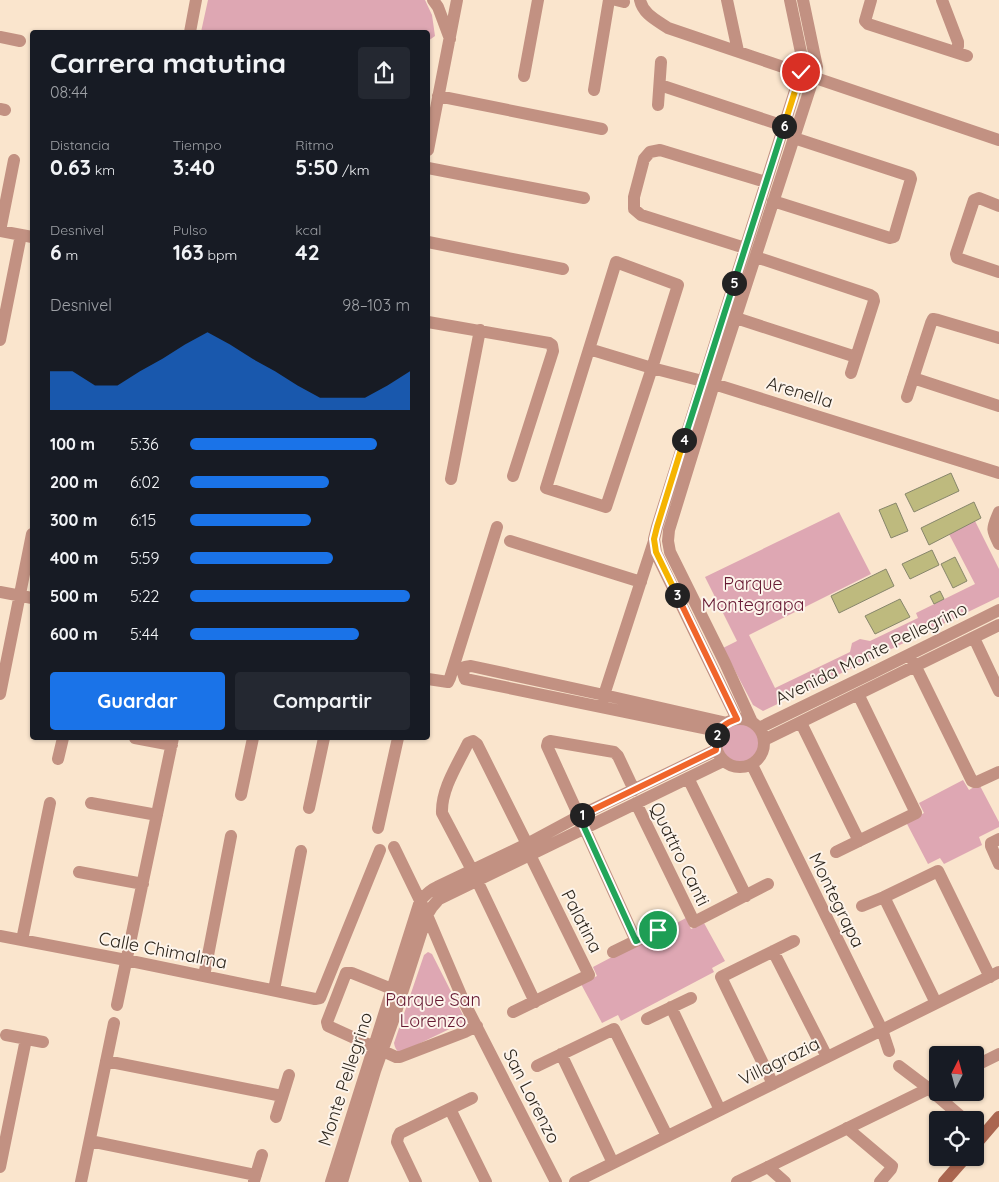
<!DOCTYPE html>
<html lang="es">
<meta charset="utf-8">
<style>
:root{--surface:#171b24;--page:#242831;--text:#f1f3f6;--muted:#9ea1a6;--accent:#1a73e8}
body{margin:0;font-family:Quicksand,sans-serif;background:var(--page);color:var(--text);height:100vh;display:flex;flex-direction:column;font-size:19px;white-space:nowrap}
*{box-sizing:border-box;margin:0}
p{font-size:16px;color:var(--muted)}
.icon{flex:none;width:28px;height:28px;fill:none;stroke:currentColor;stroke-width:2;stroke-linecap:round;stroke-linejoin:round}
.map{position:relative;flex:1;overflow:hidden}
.drawer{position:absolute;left:30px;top:30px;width:400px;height:710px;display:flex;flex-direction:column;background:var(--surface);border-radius:5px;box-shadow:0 1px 4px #0004}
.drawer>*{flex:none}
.needle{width:32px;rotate:6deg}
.tools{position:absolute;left:929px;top:1046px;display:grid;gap:10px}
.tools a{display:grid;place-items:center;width:55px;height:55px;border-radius:5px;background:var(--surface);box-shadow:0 1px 4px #0004;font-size:25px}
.pin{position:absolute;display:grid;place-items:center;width:42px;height:42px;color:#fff;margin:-21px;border:2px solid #fff;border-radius:50%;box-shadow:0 1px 5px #0007}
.km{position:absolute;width:25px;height:25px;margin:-12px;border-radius:50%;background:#222;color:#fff;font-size:14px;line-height:25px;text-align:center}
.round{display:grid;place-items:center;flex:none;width:52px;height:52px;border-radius:5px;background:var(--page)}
.overview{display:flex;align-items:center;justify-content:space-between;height:85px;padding:0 20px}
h1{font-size:28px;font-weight:700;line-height:38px}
.metrics{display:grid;grid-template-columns:repeat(3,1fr);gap:8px;height:85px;padding:5px 20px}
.metrics div{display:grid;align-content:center}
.metrics b{font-size:21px;font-weight:700}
.metrics small{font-size:14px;font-weight:400}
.metrics p{font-size:14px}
.chart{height:140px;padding:10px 20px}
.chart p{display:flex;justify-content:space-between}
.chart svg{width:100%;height:90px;margin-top:5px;fill:var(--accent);opacity:.7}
.cta{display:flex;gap:10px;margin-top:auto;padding:10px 20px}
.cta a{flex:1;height:58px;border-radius:5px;background:var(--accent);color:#fff;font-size:20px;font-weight:700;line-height:58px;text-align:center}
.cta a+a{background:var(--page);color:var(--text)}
ul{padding:0 20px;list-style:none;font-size:16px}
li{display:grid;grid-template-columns:80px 60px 1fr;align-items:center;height:38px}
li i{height:12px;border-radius:6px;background:var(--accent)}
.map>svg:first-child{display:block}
.green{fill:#dea7b3}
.building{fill:#beba7e;stroke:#87866b}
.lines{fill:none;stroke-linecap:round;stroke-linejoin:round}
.minor{stroke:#c29182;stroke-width:12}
.tertiary{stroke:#c29182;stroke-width:12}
.secondary{stroke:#aa6650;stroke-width:12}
.split-1-casing{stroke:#fff;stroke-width:10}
.split-2-casing{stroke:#fff;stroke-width:10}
.split-3-casing{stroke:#fff;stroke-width:10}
.split-4-casing{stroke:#fff;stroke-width:10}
.split-5-casing{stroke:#fff;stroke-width:10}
.split-6-casing{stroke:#fff;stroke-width:10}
.split-7-casing{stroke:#fff;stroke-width:10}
.split-1{stroke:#22a559;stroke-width:6}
.split-2{stroke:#f0652b;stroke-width:6}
.split-3{stroke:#f0652b;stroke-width:6}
.split-4{stroke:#f5b400;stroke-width:6}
.split-5{stroke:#22a559;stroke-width:6}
.split-6{stroke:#22a559;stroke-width:6}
.split-7{stroke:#f5b400;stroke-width:6}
.labels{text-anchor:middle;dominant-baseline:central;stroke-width:4;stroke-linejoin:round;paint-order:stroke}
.street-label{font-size:18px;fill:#2e271e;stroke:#fdf4eb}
.park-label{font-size:18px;fill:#661a33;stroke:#fdf4eb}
</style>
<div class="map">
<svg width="999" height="1182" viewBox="0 0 999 1182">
<rect width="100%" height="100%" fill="#fae5cd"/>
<path class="green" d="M 208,0 L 425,0 L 432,15 L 435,36 L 428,41 L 428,32 L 201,32 Z
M 839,512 L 871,574 L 749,635 L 775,688 L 850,652 L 852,643 L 860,639 L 870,641 L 918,618 L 916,613 L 975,584 L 949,534 L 975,521 L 999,569 L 999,597 L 763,711 L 753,705 L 723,648 L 737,641 L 705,577 Z
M721 742a20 20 0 1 1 40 0a20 20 0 1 1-40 0Z
M 963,780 L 969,790 L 979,784 L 999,822 L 999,827 L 979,837 L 982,845 L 944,864 L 940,858 L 928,864 L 906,822 L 924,813 L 919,803 Z
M 686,918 L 691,929 L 704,923 L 725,961 L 712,968 L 714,972 L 621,1021 L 618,1015 L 602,1023 L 581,984 L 597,976 L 593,967 Z
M 428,952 L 432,954 L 466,1021 L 400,1053 C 396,1050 395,1048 394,1043 L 424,955 Z"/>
<path class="building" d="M 951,473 L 959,491 L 914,512 L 905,494 Z
M 974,502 L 981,518 L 929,545 L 921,528 Z
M 896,503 L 908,531 L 891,538 L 879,510 Z
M 932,550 L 939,565 L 910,579 L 902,564 Z
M 955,557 L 967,581 L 953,588 L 941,564 Z
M 886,569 L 894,586 L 839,613 L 831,596 Z
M 940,591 L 944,599 L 934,604 L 930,596 Z
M 900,599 L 910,617 L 875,634 L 865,616 Z"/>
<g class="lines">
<path class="minor" d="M 433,0 L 438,7 L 450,39
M 616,0 L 624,2
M 640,0 C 643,14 656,20 668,28 L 999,140
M 727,0 L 738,51
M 871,0 L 865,21 L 868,24 L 967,56
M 942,0 L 958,42 L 958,46 L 956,52
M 190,32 L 196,0
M 0,37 L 20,41
M 524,76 L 538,0
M 660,85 L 784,126
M 594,90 L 609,0
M 438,96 L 602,129
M 658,105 L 661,62
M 0,109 L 5,110
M 428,150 L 457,0
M 428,168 L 584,198
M 773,201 L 890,238 L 894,237 L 911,179 L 910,176 L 794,138
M 999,206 L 979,198 L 974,200 L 956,254 L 957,258 L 999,272
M 0,231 L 14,160
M 0,231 L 32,237
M 428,242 L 563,269
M 745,248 L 641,215 L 634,209 L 634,197 L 644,159 L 650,152 L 660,150 L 766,182
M 756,257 L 870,295 L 873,297 L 874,301 L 851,373
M 616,262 L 678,285 L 652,368 L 606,507 L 546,488 Z
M 736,318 L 856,357
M 428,322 L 549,343 L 552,345 L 553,351 L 513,476
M 0,340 L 21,235
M 589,349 L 652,368 L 714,384 L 999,473
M 913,378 L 999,406
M 907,397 L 931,323 L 933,319 L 938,320 L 999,338
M 451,479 L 480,330
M 999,512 C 992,529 991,528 999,544
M 510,541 L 641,582
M 0,592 L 32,598
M 974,638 L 999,691
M 912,659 L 972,781 L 974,782 L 977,782 L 999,772
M 428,679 L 448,682 L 450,678 L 497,527
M 0,694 L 32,534
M 602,703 L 604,695 L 654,541
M716 743a24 24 0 1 1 48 0a24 24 0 1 1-48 0Z
M 737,719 L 656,553 L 654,539 L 657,527 L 801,72 L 803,62 L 790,0
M 752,722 L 725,663 L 670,552 L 668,541 L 669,530 L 714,384 L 817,67 L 803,0
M 801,723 L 859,841
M 759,728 L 872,673 L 999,610
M 718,731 L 465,679 L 463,673 L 465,667 L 471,666 L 604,695 L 727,723
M 135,738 L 172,745
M 764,740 L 999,625
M 58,759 L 63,738
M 752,765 L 882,1030 L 889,1051
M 688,778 L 746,896
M 634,790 L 618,756 L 614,752 L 550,741 L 548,742 L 547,746 L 636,941
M 241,795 L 253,738
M 91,803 L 157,815
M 636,803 L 694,922 L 768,884
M 309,808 L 324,738
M 378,828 L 398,738
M 999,839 L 991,843 L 991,846 L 999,864
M 527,844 L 477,744 L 473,741 L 468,743 C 458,764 441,789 442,813 L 472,870 L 535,1002
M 394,847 L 427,915 L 464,1002 L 556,1182
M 836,852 L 916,813 L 858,694
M 79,872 L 143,884
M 884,897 L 936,1003
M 862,906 L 884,897 L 938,871 L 990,977
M 0,936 L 126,960 L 315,999 L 320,998 L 380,850
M 22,940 L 50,803
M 773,951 L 827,1057
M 613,952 L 658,930
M 204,976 L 231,836
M 392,989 L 352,973 L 346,973 L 327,1022 L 328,1026 L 396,1057 L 400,1057 L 465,1032 L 477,1026
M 274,990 L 301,851
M 117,1005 L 173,738
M 671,1007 L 720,1110
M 513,1012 L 589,975 L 530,855
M 647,1019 L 691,998
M 6,1035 L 43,1042
M 561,1054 L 613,1163
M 106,1061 L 282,1096
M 537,1066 L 614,1029 L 667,1136
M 899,1066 L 928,1088 L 965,1120
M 773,1084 L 721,977 L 794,941
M 450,1109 L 486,1182
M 276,1117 L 289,1075
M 847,1128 L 892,1166 L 891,1169 L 880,1182
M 90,1141 L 256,1175
M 0,1167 L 26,1039
M 768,1167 L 785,1182
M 254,1181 L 262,1155
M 81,1182 L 114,1023
M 331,1182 L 420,901 C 425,895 430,890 437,887 L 527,844 L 579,816 L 716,750
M 342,1182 L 375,1071 L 394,1018 L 427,915 L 432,907 L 439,899 L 723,761
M 416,1182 L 397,1142 L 398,1137 L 400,1133 L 472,1098
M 575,1182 L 999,972"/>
<path class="tertiary" d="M 975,1066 L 999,1054
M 737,1182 L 938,1084"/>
<path class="secondary" d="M 975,1145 L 999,1117
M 944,1182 L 965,1158"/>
</g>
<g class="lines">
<defs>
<path id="split-1" d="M 582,815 L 579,816 L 636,941 L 658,930"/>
<path id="split-2" d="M 582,815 L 716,750 L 716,740 L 717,735"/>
<path id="split-3" d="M 677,595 L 737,719 C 728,722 720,726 717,735"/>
<path id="split-4" d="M 677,595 L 656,552 L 654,539 L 657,527 L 684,440"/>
<path id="split-5" d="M 684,440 L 734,283"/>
<path id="split-6" d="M 734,283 L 784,126"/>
<path id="split-7" d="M 784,126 L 801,72"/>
</defs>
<use href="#split-1" class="split-1-casing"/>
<use href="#split-2" class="split-2-casing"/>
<use href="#split-3" class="split-3-casing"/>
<use href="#split-4" class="split-4-casing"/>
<use href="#split-5" class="split-5-casing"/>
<use href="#split-6" class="split-6-casing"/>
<use href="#split-7" class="split-7-casing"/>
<use href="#split-1" class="split-1"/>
<use href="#split-2" class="split-2"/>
<use href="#split-3" class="split-3"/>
<use href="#split-4" class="split-4"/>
<use href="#split-5" class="split-5"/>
<use href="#split-6" class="split-6"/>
<use href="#split-7" class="split-7"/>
</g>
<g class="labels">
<g class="street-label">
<text transform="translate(800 392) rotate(17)">Arenella</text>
<text transform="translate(871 653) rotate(-26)">Avenida Monte Pellegrino</text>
<text transform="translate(680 854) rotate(64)">Quattro Canti</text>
<text transform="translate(837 900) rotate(64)">Montegrapa</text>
<text transform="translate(582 921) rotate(63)">Palatina</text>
<text transform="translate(163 950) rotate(11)">Calle Chimalma</text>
<text transform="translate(779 1061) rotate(-26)">Villagrazia</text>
<text transform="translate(345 1079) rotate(-72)">Monte Pellegrino</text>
<text transform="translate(532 1096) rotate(63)">San Lorenzo</text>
</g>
<g class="park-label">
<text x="753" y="583">Parque<tspan x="753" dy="21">Montegrapa</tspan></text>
<text x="433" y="999">Parque San<tspan x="433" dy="21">Lorenzo</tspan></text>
</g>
</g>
</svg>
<div class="tools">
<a><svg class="needle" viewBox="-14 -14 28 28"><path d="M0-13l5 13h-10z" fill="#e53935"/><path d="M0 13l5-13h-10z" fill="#9ea1a6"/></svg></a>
<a><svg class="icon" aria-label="locate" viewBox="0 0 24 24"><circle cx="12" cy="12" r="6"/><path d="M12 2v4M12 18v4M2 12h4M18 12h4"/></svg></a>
</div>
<div class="pin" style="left:658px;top:930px;background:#1e9e55"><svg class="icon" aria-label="arrive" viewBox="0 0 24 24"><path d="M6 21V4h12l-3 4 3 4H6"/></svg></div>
<div class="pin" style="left:801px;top:72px;background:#d93025"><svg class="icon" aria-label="check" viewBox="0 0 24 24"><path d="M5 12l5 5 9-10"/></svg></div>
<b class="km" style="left:582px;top:815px">1</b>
<b class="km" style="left:717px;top:735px">2</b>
<b class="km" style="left:677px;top:595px">3</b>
<b class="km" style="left:684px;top:440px">4</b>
<b class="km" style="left:734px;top:283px">5</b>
<b class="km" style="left:784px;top:126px">6</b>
<section class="drawer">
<div class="overview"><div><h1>Carrera matutina</h1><p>08:44</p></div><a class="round"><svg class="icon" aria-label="share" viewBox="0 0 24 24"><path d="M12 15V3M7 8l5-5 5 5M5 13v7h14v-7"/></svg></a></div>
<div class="metrics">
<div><p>Distancia</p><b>0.63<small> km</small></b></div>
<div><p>Tiempo</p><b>3:40</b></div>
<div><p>Ritmo</p><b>5:50<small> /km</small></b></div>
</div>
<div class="metrics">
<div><p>Desnivel</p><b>6<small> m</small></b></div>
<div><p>Pulso</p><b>163<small> bpm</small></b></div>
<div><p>kcal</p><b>42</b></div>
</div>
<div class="chart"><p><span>Desnivel</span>98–103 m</p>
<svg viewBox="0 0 160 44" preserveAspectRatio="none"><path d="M0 44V25L10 25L20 32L30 32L40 25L50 19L60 12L70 6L80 12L90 19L100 25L110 32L120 38L130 38L140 38L150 32L160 25V44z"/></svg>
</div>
<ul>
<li><b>100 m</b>5:36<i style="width:85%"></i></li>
<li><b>200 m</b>6:02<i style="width:63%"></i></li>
<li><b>300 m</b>6:15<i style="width:55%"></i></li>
<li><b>400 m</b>5:59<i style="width:65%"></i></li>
<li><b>500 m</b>5:22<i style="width:100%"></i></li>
<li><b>600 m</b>5:44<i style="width:77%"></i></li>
</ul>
<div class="cta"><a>Guardar</a><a>Compartir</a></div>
</section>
</div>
